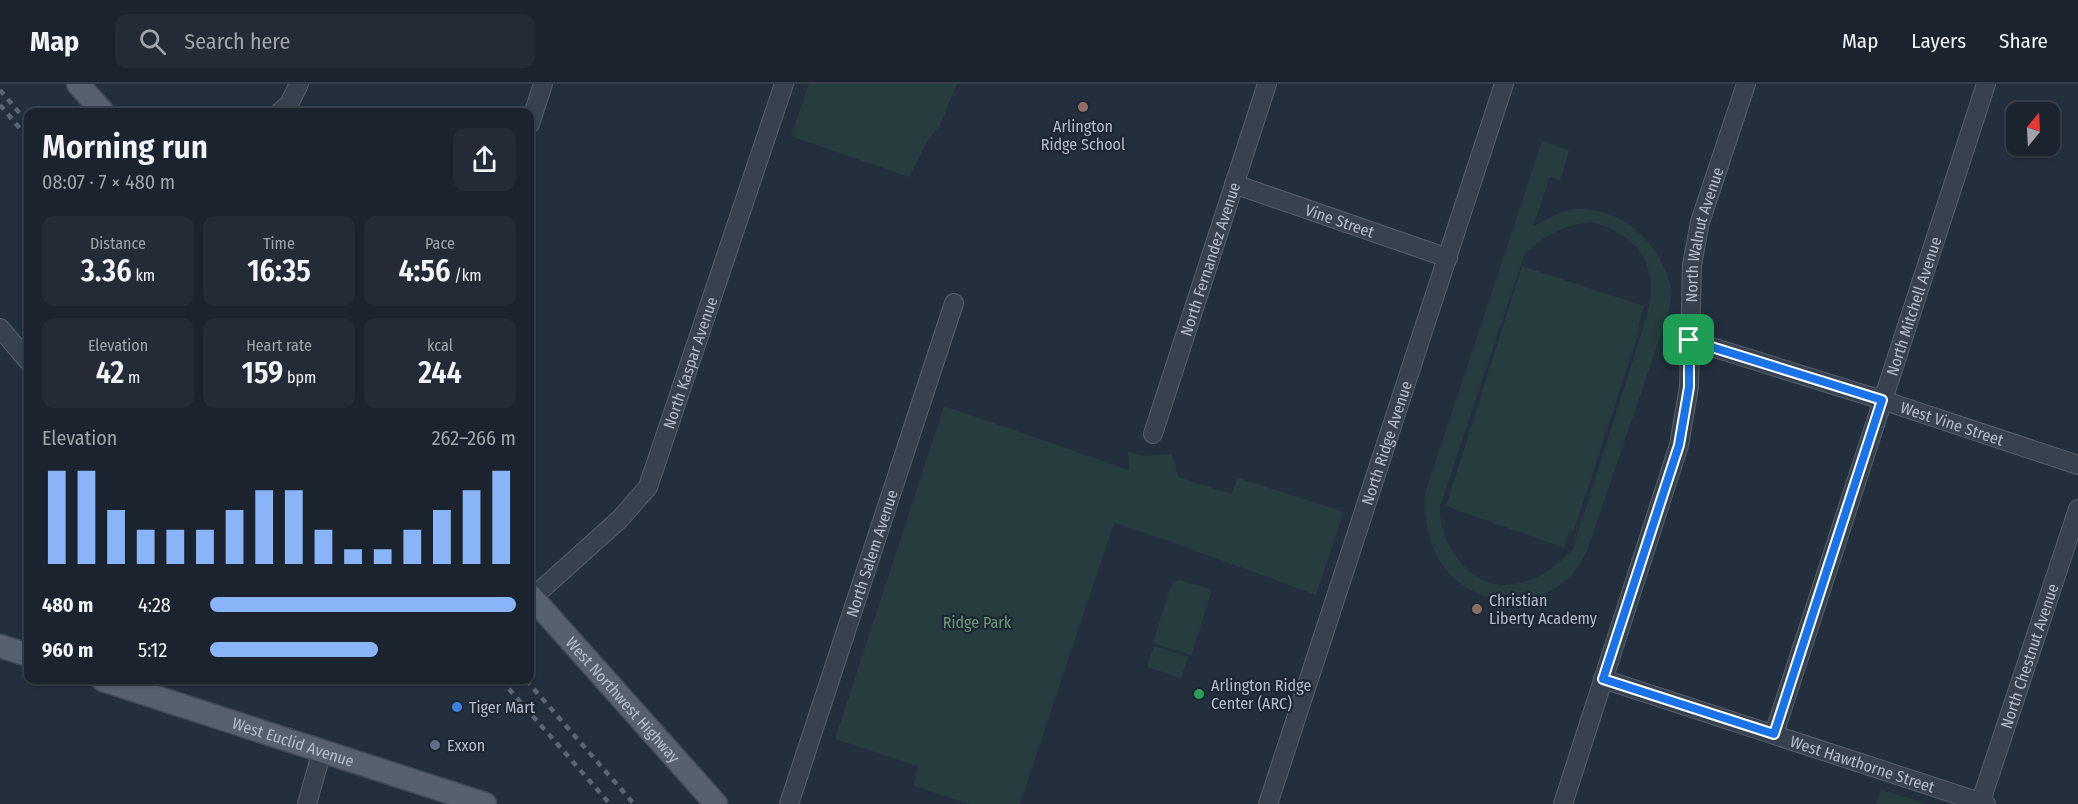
<!DOCTYPE html>
<meta charset="utf-8">
<style>
:root{--surface:#1b232e;--page:#242b36;--text:#f1f3f6;--muted:#a0a4aa;--line:#39404a;--accent:#8ab4f8}
body{margin:0;font-family:"Fira Sans Condensed",sans-serif;background:var(--page);color:var(--text);height:100vh;display:flex;flex-direction:column;font-size:22px;white-space:nowrap}
*{box-sizing:border-box;margin:0}
p{font-size:20px;color:var(--muted)}
.icon{flex:none;width:33px;height:33px;fill:none;stroke:currentColor;stroke-width:2;stroke-linecap:round;stroke-linejoin:round}
.map{position:relative;flex:1;overflow:hidden}
.drawer{position:absolute;left:24px;top:24px;width:510px;height:576px;display:flex;flex-direction:column;background:var(--surface);border-radius:12px;box-shadow:0 2px 4px #0004,0 0 0 2px var(--line)}
.drawer>*{flex:none}
.needle{width:39px;rotate:18deg}
.fabs{position:absolute;left:2006px;top:18px;display:grid;gap:12px}
.fabs a{display:grid;place-items:center;width:54px;height:54px;border-radius:12px;background:var(--surface);box-shadow:0 2px 4px #0004,0 0 0 2px var(--line);font-size:30px}
.pin{position:absolute;display:grid;place-items:center;width:51px;height:51px;color:#fff;margin:-26px;border-radius:12px;box-shadow:0 3px 9px #0006}
.round{display:grid;place-items:center;flex:none;width:63px;height:63px;border-radius:12px;background:var(--page)}
.summary{display:flex;align-items:center;justify-content:space-between;height:102px;padding:0 18px}
h1{font-size:33px;font-weight:600;line-height:45px}
.stats{display:grid;grid-template-columns:repeat(3,1fr);gap:9px;height:102px;padding:6px 18px}
.stats div{display:grid;align-content:center;border-radius:12px;background:var(--page);text-align:center}
.stats b{font-size:30px;font-weight:600}
.stats small{font-size:16px;font-weight:400}
.stats p{font-size:16px}
.chart{height:168px;padding:12px 18px}
.chart p{display:flex;justify-content:space-between}
.chart svg{width:100%;height:108px;margin-top:6px;stroke:var(--accent);stroke-width:6}
ul{padding:0 18px;list-style:none;font-size:20px}
li{display:grid;grid-template-columns:96px 72px 1fr;align-items:center;height:45px}
li i{height:15px;border-radius:8px;background:var(--accent)}
header{display:flex;align-items:center;gap:36px;box-sizing:border-box;height:84px;padding:0 30px;background:var(--surface);border-bottom:2px solid var(--line)}
header strong{font-size:28px}
nav{display:flex;gap:33px;margin-inline-start:auto;font-size:21px}
.search{width:420px;height:54px;background:var(--page);display:flex;align-items:center;gap:15px;box-sizing:border-box;padding:0 21px;border-radius:12px;color:var(--muted);font-size:22px}
.map>svg:first-child{display:block}
.green{fill:#263c3f;fill-rule:evenodd}
.lines{fill:none;stroke-linecap:round;stroke-linejoin:round}
.minor-casing{stroke:#565f6c;stroke-width:20}
.major-casing{stroke:#414a57;stroke-width:25}
.minor{stroke:#38414e;stroke-width:18}
.major{stroke:#56606e;stroke-width:22}
.rail{stroke:#5a6575;stroke-width:4.5;stroke-dasharray:6 6;stroke-linecap:butt}
.route-casing{stroke:#fff;stroke-width:12}
.route{stroke:#1a73e8;stroke-width:8}
.education-dot{fill:#8d6e63;stroke:#1d2633;stroke-width:2}
.leisure-dot{fill:#2e9e5b;stroke:#1d2633;stroke-width:2}
.shop-dot{fill:#3f7fe0;stroke:#1d2633;stroke-width:2}
.service-dot{fill:#5c6f8a;stroke:#1d2633;stroke-width:2}
.labels{text-anchor:middle;dominant-baseline:central;stroke-width:4.5;stroke-linejoin:round;paint-order:stroke}
.poi-label{font-size:16px;fill:#b4bcc9;stroke:#1d2633;text-anchor:start}
.street-label{font-size:16px;fill:#b4bcc9;stroke:#1d2633}
.park-label{font-size:16px;fill:#6b9a76;stroke:#1d2633}
</style>
<header>
<strong>Map</strong>
<div class="search"><svg class="icon" aria-label="search" viewBox="0 0 24 24"><circle cx="10" cy="10" r="6"/><path d="M15 15l6 6"/></svg>Search here</div>
<nav><a>Map</a><a>Layers</a><a>Share</a></nav>
</header>
<div class="map">
<svg width="2078" height="720" viewBox="0 0 2078 720">
<rect width="100%" height="100%" fill="#242f3e"/>
<path class="green" d="M 809,0 L 957,0 L 940,41 L 926,59 L 909,93 L 791,52 Z
M 1542,57 L 1569,66 L 1561,96 L 1550,93 L 1533,142 C 1546,137 1561,126 1575,125 C 1614,121 1652,152 1665,186 C 1667,192 1670,198 1671,203 C 1672,211 1670,219 1669,227 L 1587,467 C 1584,472 1582,478 1578,483 C 1546,528 1476,527 1444,483 C 1428,462 1424,435 1425,409 ZM 1593,138 C 1643,154 1660,184 1646,235 L 1573,464 C 1555,485 1535,499 1506,501 C 1470,503 1441,461 1440,429 C 1439,422 1443,414 1445,407 L 1524,171 C 1546,151 1562,141 1593,138 Z
M 1522,182 L 1644,222 L 1638,243 L 1640,244 L 1574,447 L 1570,446 L 1564,464 L 1446,422 Z
M 944,322 L 1129,386 L 1128,368 L 1145,372 L 1172,370 L 1178,393 L 1231,410 L 1238,394 L 1344,428 L 1316,511 L 1177,460 L 1114,439 L 1020,720 L 969,720 L 914,702 L 917,682 L 835,655 Z
M 1180,496 L 1212,506 L 1191,571 L 1153,559 L 1170,504 L 1174,498 Z
M 1154,562 L 1188,573 L 1181,594 L 1147,583 Z
M 1881,706 L 1927,720 L 1876,720 Z"/>
<g class="lines">
<defs>
<g id="minor">
<path d="M 280,28 L 289,20 L 299,0"/>
<path d="M 530,40 L 543,0"/>
<path id="s1" d="M 1234,100 L 1448,174"/>
<path d="M 0,244 L 28,277"/>
<path id="s2" d="M 1689,256 L 1882,316 L 2078,381"/>
<path id="s3" d="M 1153,350 L 1267,0"/>
<path id="s4" d="M 532,514 L 620,435 L 648,403 L 784,0"/>
<path id="s5" d="M 1603,595 L 1986,720"/>
<path id="s6" d="M 1774,650 L 1986,0"/>
<path d="M 307,720 L 322,667"/>
<path id="s7" d="M 789,720 L 954,219"/>
<path id="s8" d="M 1268,720 L 1504,0"/>
<path id="s9" d="M 1563,720 L 1679,361 L 1689,303 L 1692,181 L 1700,138 L 1746,0"/>
<path id="s10" d="M 1980,720 L 2078,425"/>
</g>
<g id="major">
<path d="M 78,0 L 103,28"/>
<path id="s11" d="M 530,511 L 716,720"/>
<path d="M 0,562 L 28,571"/>
<path id="s12" d="M 103,596 L 485,720"/>
</g>
</defs>
<use href="#minor" class="minor-casing"/>
<use href="#major" class="major-casing"/>
<use href="#minor" class="minor"/>
<use href="#major" class="major"/>
<path class="rail" d="M 0,6 L 28,39
M 0,21 L 28,54
M 501,596 L 610,720
M 526,596 L 634,720"/>
</g>
<g class="lines">
<defs>
<path id="route" d="M 1689,256 L 1882,316 L 1774,650 L 1603,595 L 1679,361 L 1689,303 Z"/>
</defs>
<use href="#route" class="route-casing"/>
<use href="#route" class="route"/>
</g>
<g class="education-dot">
<circle cx="1083" cy="23" r="6"/>
<circle cx="1477" cy="525" r="6"/>
</g>
<circle class="leisure-dot" cx="1199" cy="610" r="6"/>
<circle class="shop-dot" cx="457" cy="623" r="6"/>
<circle class="service-dot" cx="435" cy="661" r="6"/>
<g class="labels">
<g class="poi-label">
<text x="1083" y="42" text-anchor="middle">Arlington<tspan x="1083" dy="18">Ridge School</tspan></text>
<text x="1489" y="516">Christian<tspan x="1489" dy="18">Liberty Academy</tspan></text>
<text x="1211" y="601">Arlington Ridge<tspan x="1211" dy="18">Center (ARC)</tspan></text>
<text x="469" y="623">Tiger Mart</text>
<text x="447" y="661">Exxon</text>
</g>
<g class="street-label">
<text stroke="none"><textPath href="#s1" startOffset="112">Vine Street</textPath></text>
<text stroke="none"><textPath href="#s9" startOffset="590">North Walnut Avenue</textPath></text>
<text stroke="none"><textPath href="#s3" startOffset="184">North Fernandez Avenue</textPath></text>
<text stroke="none"><textPath href="#s6" startOffset="450">North Mitchell Avenue</textPath></text>
<text stroke="none"><textPath href="#s4" startOffset="292">North Kaspar Avenue</textPath></text>
<text stroke="none"><textPath href="#s2" startOffset="276">West Vine Street</textPath></text>
<text stroke="none"><textPath href="#s8" startOffset="380">North Ridge Avenue</textPath></text>
<text stroke="none"><textPath href="#s7" startOffset="264">North Salem Avenue</textPath></text>
<text stroke="none"><textPath href="#s10" startOffset="156">North Chestnut Avenue</textPath></text>
<text stroke="none"><textPath href="#s11" startOffset="140">West Northwest Highway</textPath></text>
<text stroke="none"><textPath href="#s12" startOffset="200">West Euclid Avenue</textPath></text>
<text stroke="none"><textPath href="#s5" startOffset="273">West Hawthorne Street</textPath></text>
</g>
<g class="park-label">
<text x="977" y="538">Ridge Park</text>
</g>
</g>
</svg>
<div class="fabs">
<a><svg class="needle" viewBox="-14 -14 28 28"><path d="M0-13l5 13h-10z" fill="#e53935"/><path d="M0 13l5-13h-10z" fill="#a0a4aa"/></svg></a>
</div>
<div class="pin" style="left:1689px;top:256px;background:#1e9e55"><svg class="icon" aria-label="arrive" viewBox="0 0 24 24"><path d="M6 21V4h12l-3 4 3 4H6"/></svg></div>
<section class="drawer">
<div class="summary"><div><h1>Morning run</h1><p>08:07 · 7 × 480 m</p></div><a class="round"><svg class="icon" aria-label="share" viewBox="0 0 24 24"><path d="M12 15V3M7 8l5-5 5 5M5 13v7h14v-7"/></svg></a></div>
<div class="stats">
<div><p>Distance</p><b>3.36<small> km</small></b></div>
<div><p>Time</p><b>16:35</b></div>
<div><p>Pace</p><b>4:56<small> /km</small></b></div>
</div>
<div class="stats">
<div><p>Elevation</p><b>42<small> m</small></b></div>
<div><p>Heart rate</p><b>159<small> bpm</small></b></div>
<div><p>kcal</p><b>244</b></div>
</div>
<div class="chart"><p><span>Elevation</span>262–266 m</p>
<svg viewBox="0 0 160 44" preserveAspectRatio="none"><path d="M5 44V6M15 44V6M25 44V22M35 44V30M45 44V30M55 44V30M65 44V22M75 44V14M85 44V14M95 44V30M105 44V38M115 44V38M125 44V30M135 44V22M145 44V14M155 44V6"/></svg>
</div>
<ul>
<li><b>480 m</b>4:28<i style="width:100%"></i></li>
<li><b>960 m</b>5:12<i style="width:55%"></i></li>
</ul>
</section>
</div>
